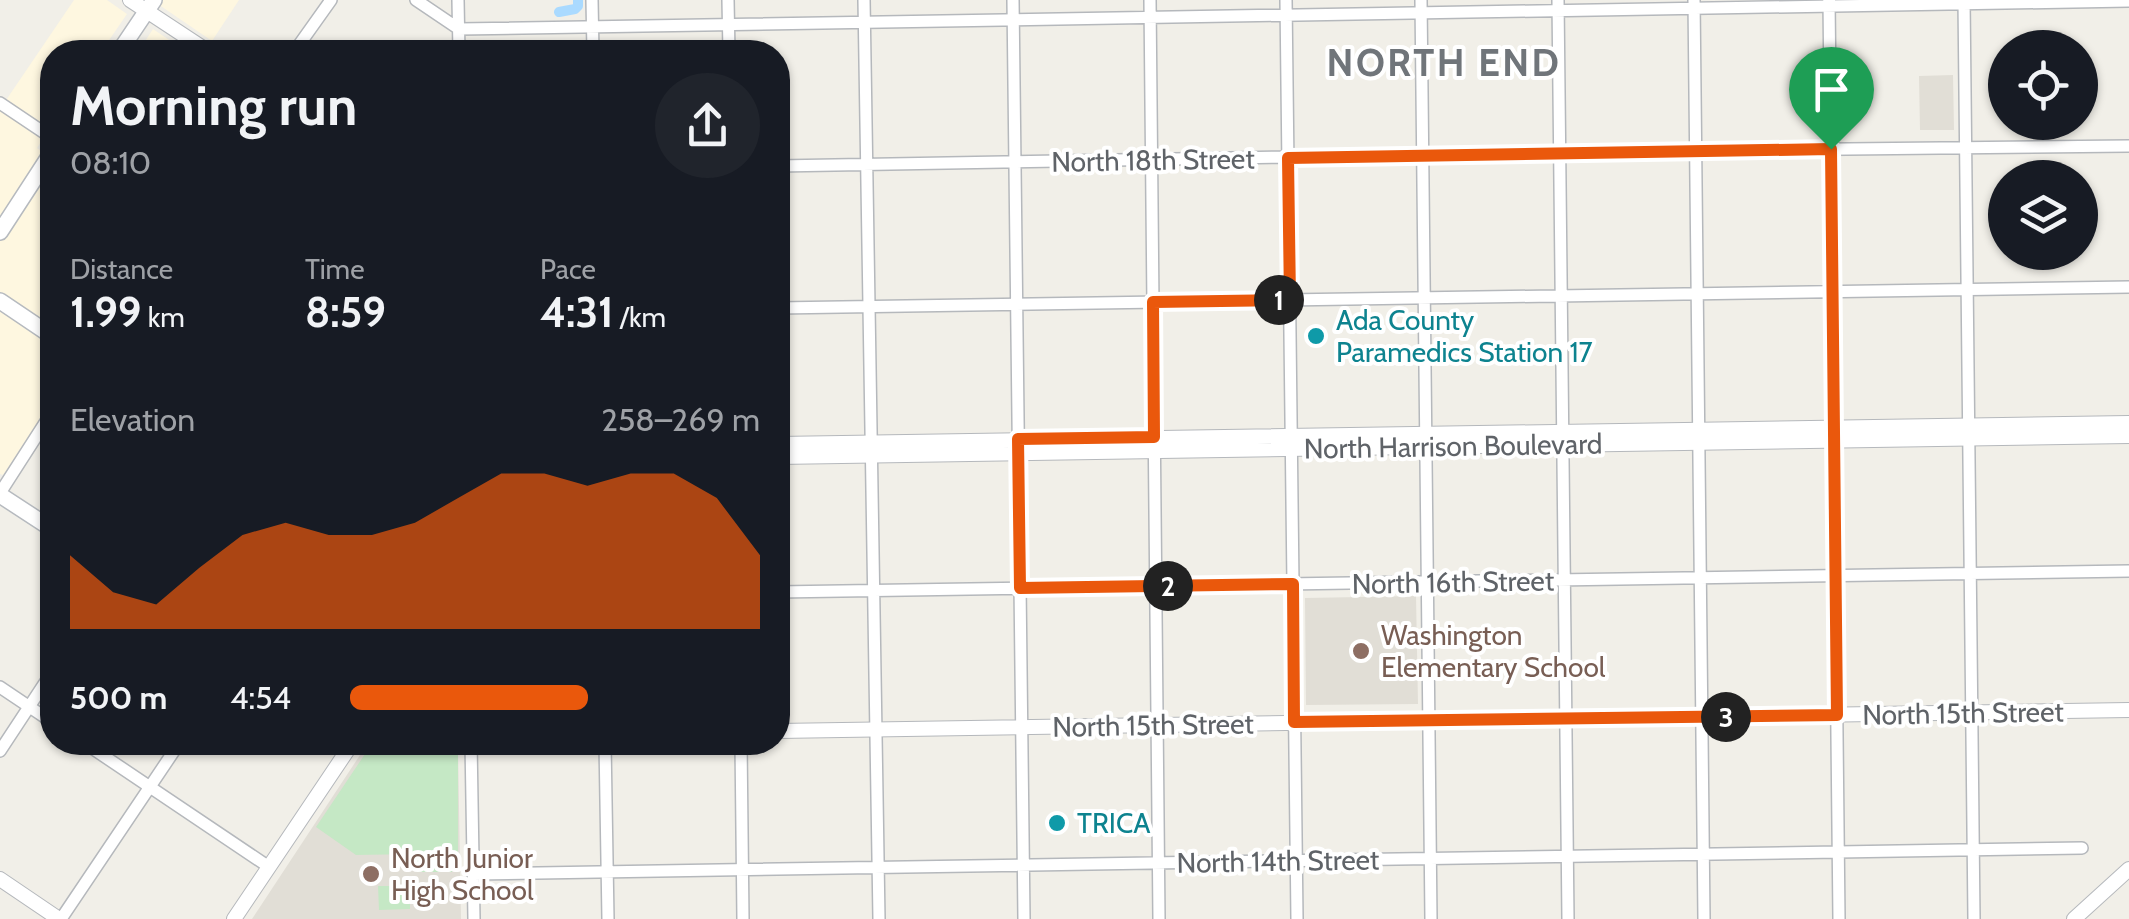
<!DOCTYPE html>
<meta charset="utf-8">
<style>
:root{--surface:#171b24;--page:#20242c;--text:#f1f3f6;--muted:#9ea1a6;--accent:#ea580c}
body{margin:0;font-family:Cabin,sans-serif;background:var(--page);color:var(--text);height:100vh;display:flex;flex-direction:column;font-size:38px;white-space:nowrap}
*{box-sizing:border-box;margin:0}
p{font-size:32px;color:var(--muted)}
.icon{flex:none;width:55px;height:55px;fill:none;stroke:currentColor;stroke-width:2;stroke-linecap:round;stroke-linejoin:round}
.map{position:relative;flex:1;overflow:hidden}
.side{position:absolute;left:40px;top:40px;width:750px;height:715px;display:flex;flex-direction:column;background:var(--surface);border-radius:40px;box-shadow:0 2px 8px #0004}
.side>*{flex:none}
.fabs{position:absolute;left:1988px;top:30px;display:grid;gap:20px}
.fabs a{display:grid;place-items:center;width:110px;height:110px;border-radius:50%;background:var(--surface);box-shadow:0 2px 8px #0004;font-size:50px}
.pin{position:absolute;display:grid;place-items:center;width:85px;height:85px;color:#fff;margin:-102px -42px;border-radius:50% 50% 50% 0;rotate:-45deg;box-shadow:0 0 10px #0007}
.pin .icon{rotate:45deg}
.km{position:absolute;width:50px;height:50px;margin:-25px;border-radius:50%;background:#222;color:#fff;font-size:28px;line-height:50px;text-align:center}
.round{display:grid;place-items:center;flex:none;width:105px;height:105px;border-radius:52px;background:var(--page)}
.headline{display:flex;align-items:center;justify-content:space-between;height:170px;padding:0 30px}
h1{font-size:55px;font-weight:700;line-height:75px}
.figures{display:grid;grid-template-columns:repeat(3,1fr);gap:15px;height:170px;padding:10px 30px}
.figures div{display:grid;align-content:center}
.figures b{font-size:42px;font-weight:700}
.figures small{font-size:28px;font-weight:400}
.figures p{font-size:28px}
.chart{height:280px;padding:20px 30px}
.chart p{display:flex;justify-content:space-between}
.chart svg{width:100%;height:180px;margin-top:10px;fill:var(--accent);opacity:.7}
ul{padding:0 30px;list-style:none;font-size:32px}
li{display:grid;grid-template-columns:160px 120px 1fr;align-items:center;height:75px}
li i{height:25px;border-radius:12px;background:var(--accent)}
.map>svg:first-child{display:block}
.commercial{fill:#fef7e0}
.education{fill:#e1ded6}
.green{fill:#c5e8c5}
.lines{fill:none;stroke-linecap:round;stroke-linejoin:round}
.canal{stroke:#aadaff;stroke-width:10}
.minor-casing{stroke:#b5b8bc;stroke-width:14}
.tertiary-casing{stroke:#b5b8bc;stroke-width:16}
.secondary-casing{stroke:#b6babf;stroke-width:18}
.minor{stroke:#fff;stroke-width:11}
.tertiary{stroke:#fff;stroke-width:14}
.secondary{stroke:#fff;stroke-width:15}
.route-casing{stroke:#fff;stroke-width:20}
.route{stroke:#ea580c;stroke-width:12}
.culture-dot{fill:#0f9aa8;stroke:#fff;stroke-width:4}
.education-dot{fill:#8d6e63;stroke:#fff;stroke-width:4}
.labels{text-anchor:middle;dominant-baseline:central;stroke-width:8;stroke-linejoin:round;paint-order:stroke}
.street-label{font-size:28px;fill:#5f6368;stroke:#fff}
.culture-label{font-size:28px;fill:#0d838f;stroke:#fff;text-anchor:start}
.education-label{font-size:28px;fill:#785e54;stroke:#fff;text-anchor:start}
.district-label{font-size:38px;font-weight:bold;letter-spacing:2.5px;fill:#70757a;stroke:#fff}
</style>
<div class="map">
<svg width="2129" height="919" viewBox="0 0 2129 919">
<rect width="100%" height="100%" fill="#f1efe8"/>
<path class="commercial" d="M 74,0 L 107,0 L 127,14 L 101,52 L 52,52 L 52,125 L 37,148 L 52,159 L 52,401 L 3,475 L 0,474 L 0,109 Z
M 152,0 L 239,0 L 212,41 Z
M 153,29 L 187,52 L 138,52 Z"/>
<path class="education" d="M 1953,75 L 1954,130 L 1920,130 L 1919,76 Z
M 1416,596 L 1418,704 L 1306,705 L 1305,598 Z
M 458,750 L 461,919 L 252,919 L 362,752 Z"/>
<path class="green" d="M 458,750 L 458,861 L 452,866 L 452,872 L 417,872 L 416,854 L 356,855 L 316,827 L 365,754 Z
M 378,886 L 410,886 L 410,909 L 379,910 Z"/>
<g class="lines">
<path class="canal" d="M 559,12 L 575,9 L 578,6 L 578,0"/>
<defs>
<path id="minor" d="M 416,0 L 459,29 L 2129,1
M 458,0 L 459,52
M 592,0 L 593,52
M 728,0 L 729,52
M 864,0 L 879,919
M 1013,0 L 1024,919
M 1150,0 L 1159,919
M 1286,0 L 1297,919
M 1421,0 L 1431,919
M 1558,0 L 1568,919
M 1694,0 L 1704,919
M 1829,0 L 1839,919
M 1964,0 L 1974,919
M 294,52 L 331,0
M 0,103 L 52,138
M 778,166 L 1570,152 L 2129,146
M 778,308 L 2129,287
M 0,493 L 52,412
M 778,592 L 2129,571
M 0,687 L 52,722
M 83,742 L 269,867
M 471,742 L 474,919
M 605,742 L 608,919
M 741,742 L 743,919
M 0,751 L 52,672
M 473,874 L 2082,848
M 61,919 L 180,742"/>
<path id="tertiary" d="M 130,0 L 209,52
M 778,444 L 2129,423
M 778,457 L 2129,436
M 778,731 L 2129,710
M 0,879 L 59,919
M 234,919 L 353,742
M 2074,919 L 2129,869"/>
<path id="secondary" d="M 119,52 L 154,0
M 0,232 L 52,152
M 0,301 L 52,336
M 0,495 L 52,529"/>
</defs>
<use href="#minor" class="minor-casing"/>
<use href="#tertiary" class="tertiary-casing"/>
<use href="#secondary" class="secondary-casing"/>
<use href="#minor" class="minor"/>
<use href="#tertiary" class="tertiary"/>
<use href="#secondary" class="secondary"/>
</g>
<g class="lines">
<defs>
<path id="route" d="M 1831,149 L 1837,715 L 1294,722 L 1293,584 L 1020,588 L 1018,439 L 1154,437 L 1153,302 L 1290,300 L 1288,158 Z"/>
</defs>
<use href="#route" class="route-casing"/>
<use href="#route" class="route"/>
</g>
<g class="culture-dot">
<circle cx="1316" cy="336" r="10"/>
<circle cx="1057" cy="823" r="10"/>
</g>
<g class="education-dot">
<circle cx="1361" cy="651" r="10"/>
<circle cx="371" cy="874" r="10"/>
</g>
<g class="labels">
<g class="street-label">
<text transform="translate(1153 160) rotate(-1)">North 18th Street</text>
<text transform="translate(1453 446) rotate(-1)">North Harrison Boulevard</text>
<text transform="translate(1453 582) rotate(-1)">North 16th Street</text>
<text transform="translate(1963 713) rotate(-1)">North 15th Street</text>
<text transform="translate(1153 725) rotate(-1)">North 15th Street</text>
<text transform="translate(1278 861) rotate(-1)">North 14th Street</text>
</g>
<g class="culture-label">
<text x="1336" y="320">Ada County<tspan x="1336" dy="32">Paramedics Station 17</tspan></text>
<text x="1077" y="823">TRICA</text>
</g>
<g class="education-label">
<text x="1381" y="635">Washington<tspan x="1381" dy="32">Elementary School</tspan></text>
<text x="391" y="858">North Junior<tspan x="391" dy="32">High School</tspan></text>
</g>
<g class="district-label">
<text x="1444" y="62">NORTH END</text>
</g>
</g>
</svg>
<div class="fabs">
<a><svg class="icon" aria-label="locate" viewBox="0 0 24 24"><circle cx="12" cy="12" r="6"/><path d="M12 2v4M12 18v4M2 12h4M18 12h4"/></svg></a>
<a><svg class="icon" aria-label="layers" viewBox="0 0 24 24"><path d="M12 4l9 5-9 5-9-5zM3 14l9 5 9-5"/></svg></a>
</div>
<div class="pin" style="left:1831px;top:149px;background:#1e9e55"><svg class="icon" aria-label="arrive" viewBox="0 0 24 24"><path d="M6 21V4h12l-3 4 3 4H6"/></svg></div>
<b class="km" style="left:1279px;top:300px">1</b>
<b class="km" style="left:1168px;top:586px">2</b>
<b class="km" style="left:1726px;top:717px">3</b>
<section class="side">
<div class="headline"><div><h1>Morning run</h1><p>08:10</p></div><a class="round"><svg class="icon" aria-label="share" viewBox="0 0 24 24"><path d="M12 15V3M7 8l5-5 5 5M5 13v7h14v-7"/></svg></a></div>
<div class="figures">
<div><p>Distance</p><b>1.99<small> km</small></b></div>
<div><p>Time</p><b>8:59</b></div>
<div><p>Pace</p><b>4:31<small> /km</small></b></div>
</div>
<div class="chart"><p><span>Elevation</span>258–269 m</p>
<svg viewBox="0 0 160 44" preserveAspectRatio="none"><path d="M0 44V26L10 35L20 38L30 29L40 21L50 18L60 21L70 21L80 18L90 12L100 6L110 6L120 9L130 6L140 6L150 12L160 26V44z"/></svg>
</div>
<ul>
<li><b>500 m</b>4:54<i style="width:58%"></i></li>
</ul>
</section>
</div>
